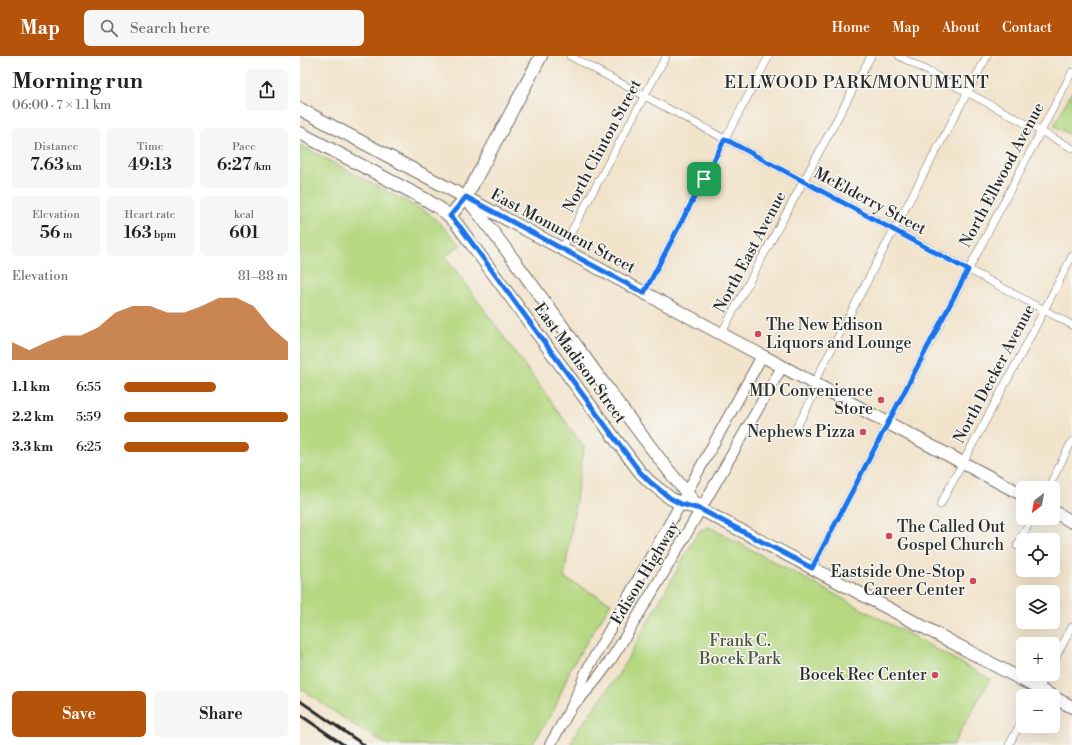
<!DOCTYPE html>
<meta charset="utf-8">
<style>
:root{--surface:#fff;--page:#f6f6f6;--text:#202124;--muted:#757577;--accent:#b45309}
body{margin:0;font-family:"Libre Bodoni",serif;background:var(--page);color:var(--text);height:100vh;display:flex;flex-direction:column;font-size:15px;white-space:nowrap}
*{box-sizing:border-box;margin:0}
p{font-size:13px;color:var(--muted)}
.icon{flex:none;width:22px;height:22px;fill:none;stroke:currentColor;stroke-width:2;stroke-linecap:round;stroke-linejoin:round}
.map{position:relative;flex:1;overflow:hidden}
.details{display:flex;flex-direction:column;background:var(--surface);width:300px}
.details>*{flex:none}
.needle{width:26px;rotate:211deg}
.tools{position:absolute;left:716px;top:425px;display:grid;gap:8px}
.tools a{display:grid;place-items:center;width:44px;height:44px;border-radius:6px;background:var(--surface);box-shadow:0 4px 16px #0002;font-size:20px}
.pin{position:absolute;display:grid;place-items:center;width:34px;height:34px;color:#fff;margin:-17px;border-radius:8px;box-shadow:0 2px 6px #0006}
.round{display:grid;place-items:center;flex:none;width:42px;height:42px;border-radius:6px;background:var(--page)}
.overview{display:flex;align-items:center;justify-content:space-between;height:68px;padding:0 12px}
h1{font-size:22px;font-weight:600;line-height:30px}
.stats{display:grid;grid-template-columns:repeat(3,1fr);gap:6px;height:68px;padding:4px 12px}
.stats div{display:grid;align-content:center;border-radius:6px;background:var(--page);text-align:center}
.stats b{font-size:17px;font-weight:600}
.stats small{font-size:11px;font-weight:400}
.stats p{font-size:11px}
.chart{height:112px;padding:8px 12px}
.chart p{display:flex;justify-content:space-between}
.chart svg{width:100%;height:72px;margin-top:4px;fill:var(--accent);opacity:.7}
.primary-button{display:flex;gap:8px;margin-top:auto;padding:8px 12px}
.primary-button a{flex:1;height:46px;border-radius:6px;background:var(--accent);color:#fff;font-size:16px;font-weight:600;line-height:46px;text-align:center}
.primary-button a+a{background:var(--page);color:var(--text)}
ul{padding:0 12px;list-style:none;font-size:13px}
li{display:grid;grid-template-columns:64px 48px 1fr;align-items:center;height:30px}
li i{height:10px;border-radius:5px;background:var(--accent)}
header{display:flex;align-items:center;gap:24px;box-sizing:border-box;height:56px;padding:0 20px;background:var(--accent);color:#fff}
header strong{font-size:19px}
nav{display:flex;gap:22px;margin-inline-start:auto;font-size:14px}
.search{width:280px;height:36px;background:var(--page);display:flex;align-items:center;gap:10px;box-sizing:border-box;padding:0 14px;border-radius:6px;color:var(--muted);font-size:15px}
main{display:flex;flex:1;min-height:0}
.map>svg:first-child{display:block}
.green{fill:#b5d881;stroke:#708256}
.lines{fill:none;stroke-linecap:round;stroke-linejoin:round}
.street-casing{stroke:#716b63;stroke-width:8}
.secondary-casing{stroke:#716b63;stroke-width:12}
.primary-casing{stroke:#716b63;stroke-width:14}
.street{stroke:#fff;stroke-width:7}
.secondary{stroke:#fff;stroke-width:10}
.primary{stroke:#fff;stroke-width:12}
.rail{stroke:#2b2b2b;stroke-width:3}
.route-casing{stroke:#fff;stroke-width:8}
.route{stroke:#1a73e8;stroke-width:5}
.poi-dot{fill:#d1495b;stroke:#f6f6f2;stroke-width:1.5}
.labels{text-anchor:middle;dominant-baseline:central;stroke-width:3;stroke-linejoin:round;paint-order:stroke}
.street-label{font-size:16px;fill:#2b2b2b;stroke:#f6f6f2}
.poi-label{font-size:16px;fill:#2b2b2b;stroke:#f6f6f2;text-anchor:end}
.park-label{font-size:16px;fill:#4e5640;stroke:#f6f6f2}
.neighbourhood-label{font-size:17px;letter-spacing:1px;fill:#2b2b2b;stroke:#f6f6f2}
</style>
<header>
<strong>Map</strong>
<div class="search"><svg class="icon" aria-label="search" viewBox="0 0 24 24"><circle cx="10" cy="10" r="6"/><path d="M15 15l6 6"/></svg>Search here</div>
<nav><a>Home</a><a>Map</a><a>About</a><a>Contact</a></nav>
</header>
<main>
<section class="details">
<div class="overview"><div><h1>Morning run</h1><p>06:00 · 7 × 1.1 km</p></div><a class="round"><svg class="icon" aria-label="share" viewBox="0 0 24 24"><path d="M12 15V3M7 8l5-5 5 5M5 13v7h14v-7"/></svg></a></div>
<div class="stats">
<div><p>Distance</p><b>7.63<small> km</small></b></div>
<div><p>Time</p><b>49:13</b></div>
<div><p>Pace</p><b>6:27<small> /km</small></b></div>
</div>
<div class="stats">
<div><p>Elevation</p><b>56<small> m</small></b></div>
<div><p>Heart rate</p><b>163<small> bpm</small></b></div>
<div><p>kcal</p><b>601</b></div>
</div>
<div class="chart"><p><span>Elevation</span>81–88 m</p>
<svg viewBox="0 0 160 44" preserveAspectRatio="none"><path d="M0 44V33L10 38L20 33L30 29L40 29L50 24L60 15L70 11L80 11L90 15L100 15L110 11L120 6L130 6L140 11L150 24L160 33V44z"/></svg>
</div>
<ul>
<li><b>1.1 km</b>6:55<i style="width:56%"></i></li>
<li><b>2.2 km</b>5:59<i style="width:100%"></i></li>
<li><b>3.3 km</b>6:25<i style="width:76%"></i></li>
</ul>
<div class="primary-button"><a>Save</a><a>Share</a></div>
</section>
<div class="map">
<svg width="772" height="689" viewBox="0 0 772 689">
<rect width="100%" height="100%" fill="#f6f6f2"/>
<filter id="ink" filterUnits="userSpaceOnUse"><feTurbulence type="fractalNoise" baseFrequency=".025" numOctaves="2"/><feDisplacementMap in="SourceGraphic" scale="8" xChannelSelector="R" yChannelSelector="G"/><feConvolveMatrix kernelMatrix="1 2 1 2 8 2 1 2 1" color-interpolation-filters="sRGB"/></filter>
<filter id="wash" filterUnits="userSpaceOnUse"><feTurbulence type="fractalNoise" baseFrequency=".012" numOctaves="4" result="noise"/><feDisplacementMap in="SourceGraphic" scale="16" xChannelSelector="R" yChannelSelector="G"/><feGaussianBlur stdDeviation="0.9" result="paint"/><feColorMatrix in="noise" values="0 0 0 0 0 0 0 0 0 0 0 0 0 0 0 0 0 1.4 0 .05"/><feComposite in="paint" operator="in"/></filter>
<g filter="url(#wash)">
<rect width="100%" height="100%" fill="#f2e3cb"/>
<path class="green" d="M 772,35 L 772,80 L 754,70 Z
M 0,89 L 130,158 L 161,189 L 145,200 L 284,391 L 264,522 L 311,547 L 270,613 L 255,652 L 232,689 L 88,689 L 52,668 L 0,632 Z
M 409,471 L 601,574 L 690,623 L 653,689 L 270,689 L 277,675 L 319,618 L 399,475 Z"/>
</g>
<g filter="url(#ink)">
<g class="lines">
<defs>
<path id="street" d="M 270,0 L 772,269
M 599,0 L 772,92
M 262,193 L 366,0
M 344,237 L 469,0
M 421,278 L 571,0
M 514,327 L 597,168 L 687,0
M 496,372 L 519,330
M 748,432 L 772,385
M 640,449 L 723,295 L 772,200
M 717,490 L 732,462
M 512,512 L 772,16
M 753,606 L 772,571
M 735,640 L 747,618
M 709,689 L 723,662"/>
<path id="secondary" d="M 275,647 C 308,616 329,573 353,535 C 397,461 439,385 482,311
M 250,689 L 272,650 L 287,614 L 372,463 L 462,300"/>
<path id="primary" d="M 0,53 L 723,439
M 0,77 L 125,143 L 141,153 L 156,167 L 313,380 L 340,416 L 350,426 L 370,442 L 381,448 L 400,453 L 603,560 L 752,640
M 169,145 C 216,205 260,267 304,328 C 335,371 366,413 400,453
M 150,160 L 166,141 L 241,0
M 753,455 L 772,466
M 753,641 L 772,651"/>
</defs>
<use href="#street" class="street-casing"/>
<use href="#secondary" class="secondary-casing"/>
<use href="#primary" class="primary-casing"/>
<use href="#street" class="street"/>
<use href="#secondary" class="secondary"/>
<use href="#primary" class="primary"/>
<path class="rail" d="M 0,645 L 64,689
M 0,659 L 44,689"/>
</g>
</g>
<g class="lines" filter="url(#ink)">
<defs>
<path id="route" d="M 425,83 L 668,214 L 512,512 L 400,453 L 381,448 L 370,442 L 350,426 L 340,416 L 313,380 L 161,172 L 150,160 L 166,141 L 344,237 Z"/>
</defs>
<use href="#route" class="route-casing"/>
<use href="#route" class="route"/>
</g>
<g class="poi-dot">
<circle cx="458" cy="278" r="4"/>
<circle cx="581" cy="344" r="4"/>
<circle cx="563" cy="376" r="4"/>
<circle cx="589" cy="480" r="4"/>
<circle cx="673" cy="525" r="4"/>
<circle cx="635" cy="619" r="4"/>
</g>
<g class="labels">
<g class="street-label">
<text transform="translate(302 90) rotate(-62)">North Clinton Street</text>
<text transform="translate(702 119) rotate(-62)">North Ellwood Avenue</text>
<text transform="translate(570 145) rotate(28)">McElderry Street</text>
<text transform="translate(263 175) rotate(28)">East Monument Street</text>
<text transform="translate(450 196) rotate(-62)">North East Avenue</text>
<text transform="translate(280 307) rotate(54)">East Madison Street</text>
<text transform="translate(694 318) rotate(-62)">North Decker Avenue</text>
<text transform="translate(345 517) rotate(-59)">Edison Highway</text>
</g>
<g class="poi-label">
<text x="466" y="269" text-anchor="start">The New Edison<tspan x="466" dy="18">Liquors and Lounge</tspan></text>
<text x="573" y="335">MD Convenience<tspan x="573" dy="18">Store</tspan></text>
<text x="555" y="376">Nephews Pizza</text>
<text x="597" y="471" text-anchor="start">The Called Out<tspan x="597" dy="18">Gospel Church</tspan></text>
<text x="665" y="516">Eastside One-Stop<tspan x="665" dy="18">Career Center</tspan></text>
<text x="627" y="619">Bocek Rec Center</text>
</g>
<g class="park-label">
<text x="440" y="585">Frank C.<tspan x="440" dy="18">Bocek Park</tspan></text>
</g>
<g class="neighbourhood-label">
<text x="557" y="27">ELLWOOD PARK/MONUMENT</text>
</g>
</g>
</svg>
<div class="tools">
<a><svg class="needle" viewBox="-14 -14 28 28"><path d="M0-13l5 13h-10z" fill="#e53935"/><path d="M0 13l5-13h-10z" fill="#757577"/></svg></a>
<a><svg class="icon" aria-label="locate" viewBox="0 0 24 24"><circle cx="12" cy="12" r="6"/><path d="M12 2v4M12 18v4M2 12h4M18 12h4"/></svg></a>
<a><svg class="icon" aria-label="layers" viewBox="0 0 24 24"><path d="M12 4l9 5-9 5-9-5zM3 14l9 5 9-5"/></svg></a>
<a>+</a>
<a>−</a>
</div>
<div class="pin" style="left:404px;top:123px;background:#1e9e55"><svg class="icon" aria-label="arrive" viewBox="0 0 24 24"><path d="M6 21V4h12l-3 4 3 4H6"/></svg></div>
</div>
</main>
